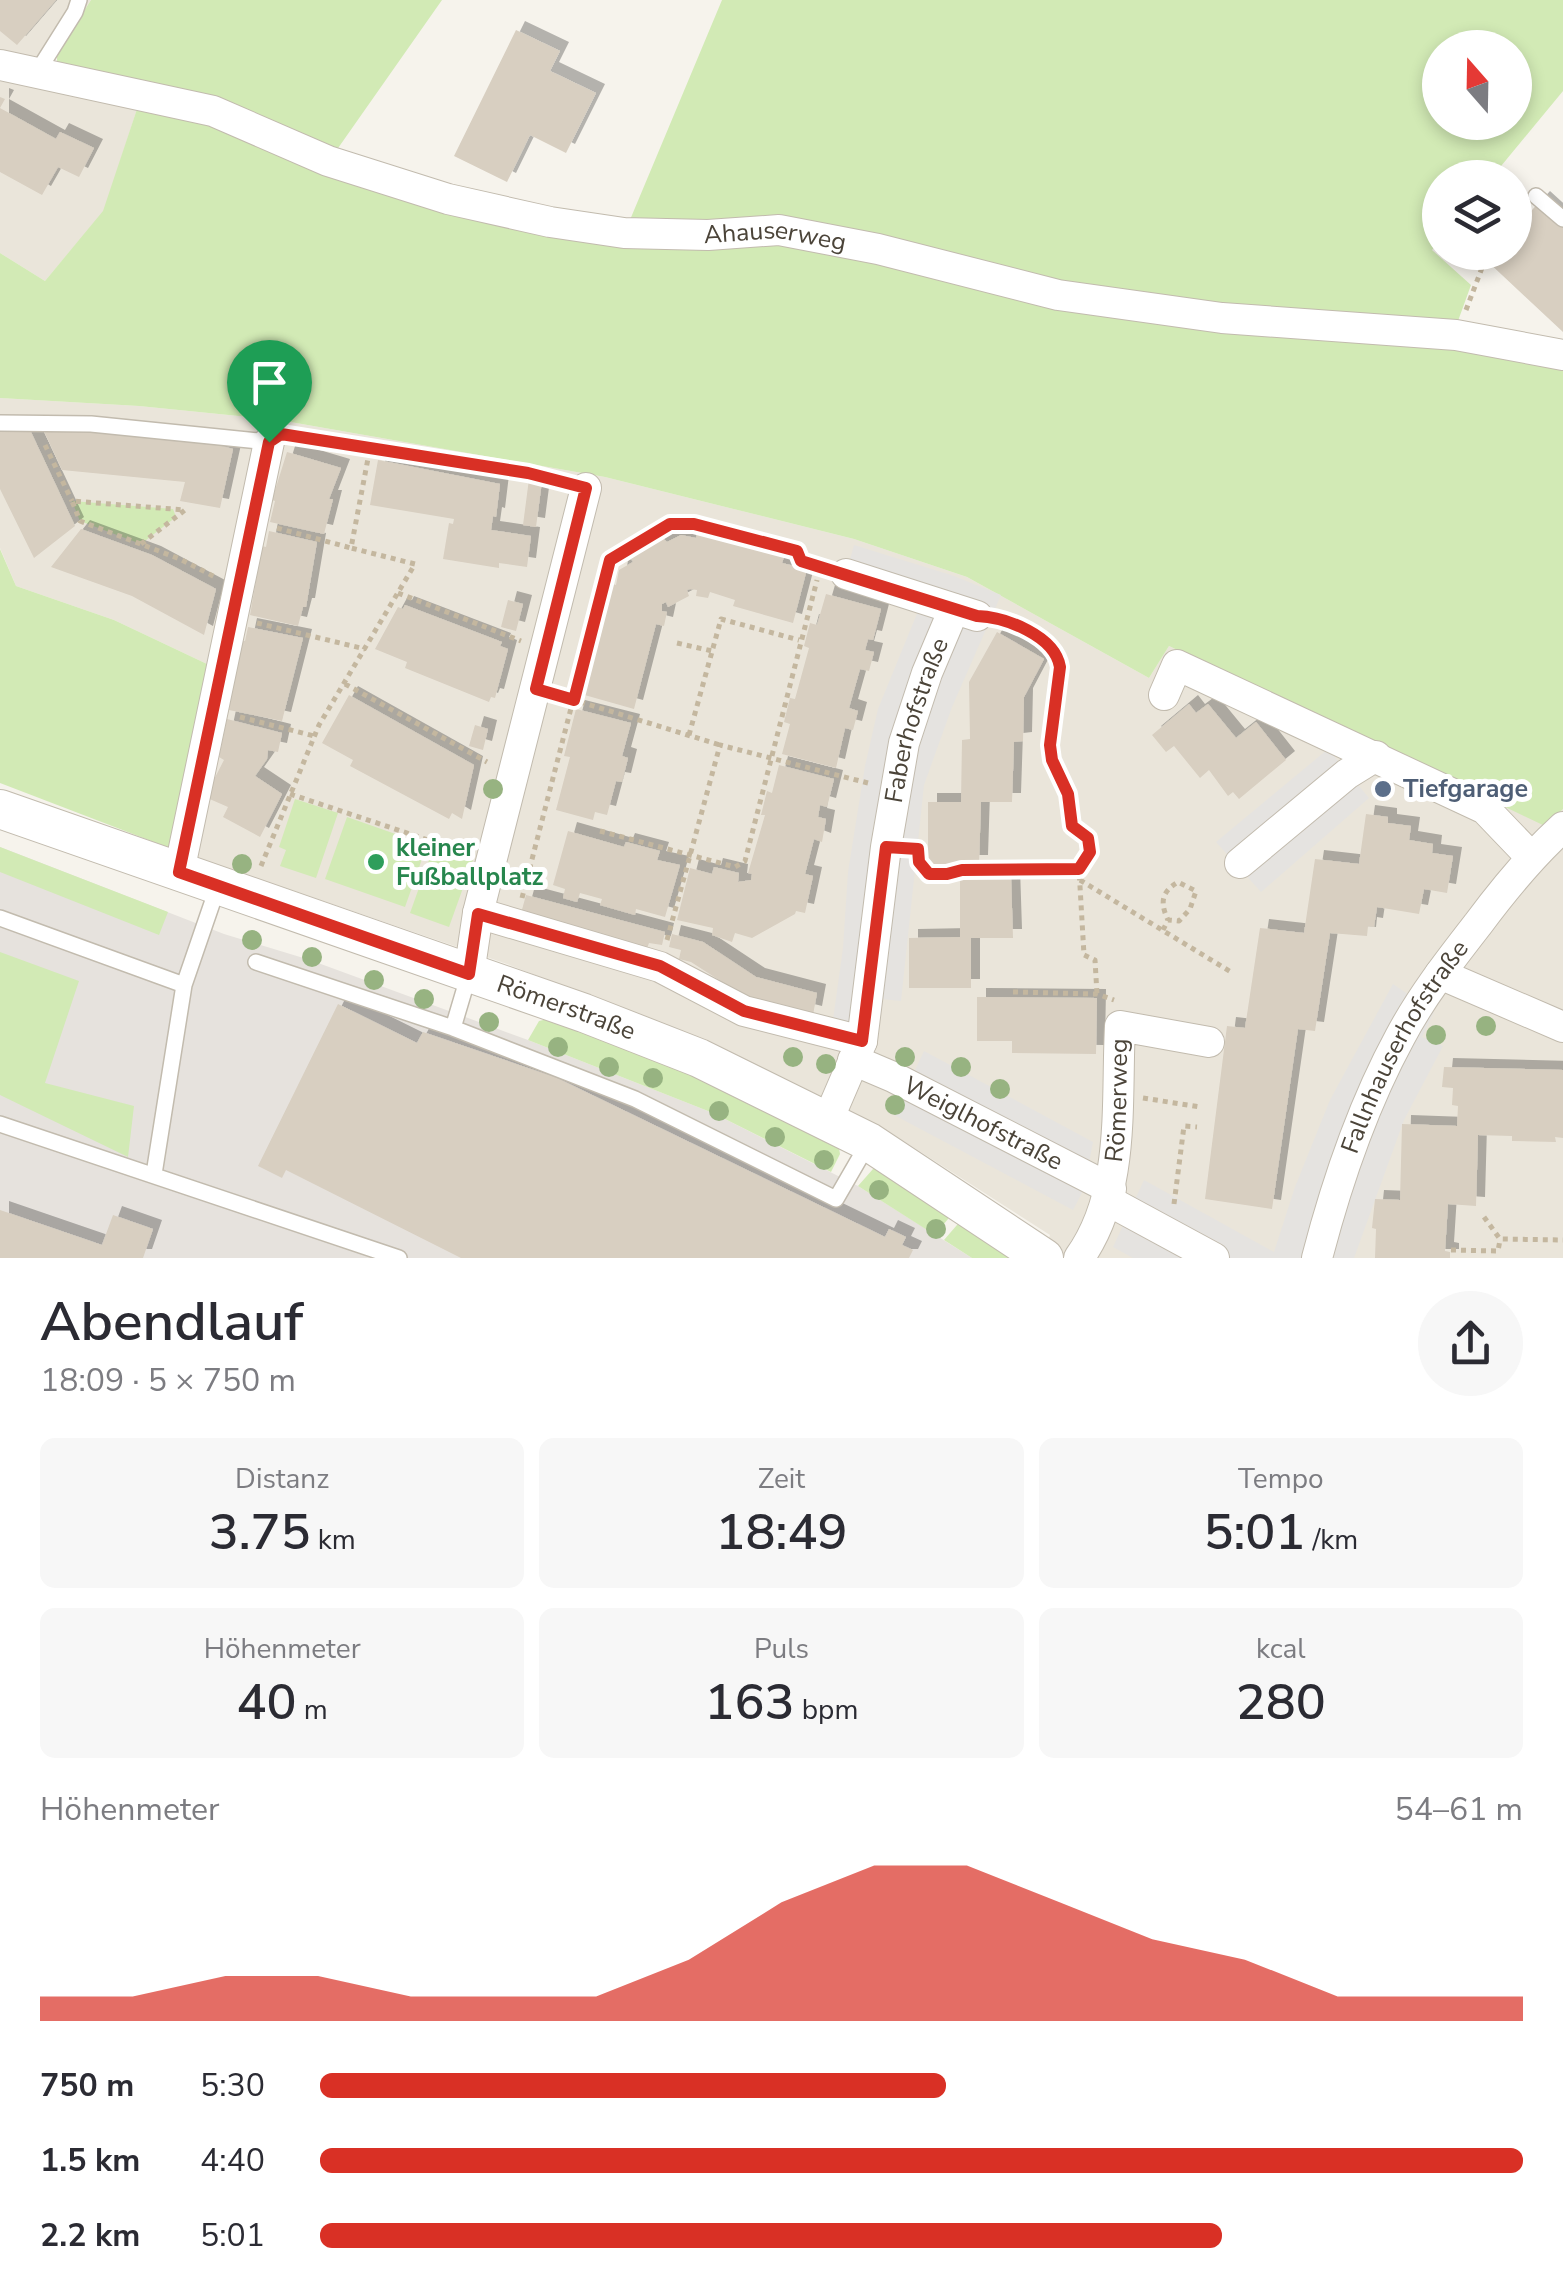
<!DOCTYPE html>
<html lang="de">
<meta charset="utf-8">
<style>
:root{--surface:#fff;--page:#f7f7f7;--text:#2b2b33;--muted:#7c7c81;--accent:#d93025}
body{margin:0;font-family:"Nunito Sans",sans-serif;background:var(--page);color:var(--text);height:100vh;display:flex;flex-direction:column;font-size:38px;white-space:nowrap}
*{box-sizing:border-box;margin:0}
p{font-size:32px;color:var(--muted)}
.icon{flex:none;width:55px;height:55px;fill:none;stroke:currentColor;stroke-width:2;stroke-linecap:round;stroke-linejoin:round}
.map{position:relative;height:1258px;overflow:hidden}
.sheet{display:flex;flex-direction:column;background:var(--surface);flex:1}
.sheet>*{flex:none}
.needle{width:65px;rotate:340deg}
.tools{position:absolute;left:1422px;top:30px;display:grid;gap:20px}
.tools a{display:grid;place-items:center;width:110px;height:110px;border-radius:50%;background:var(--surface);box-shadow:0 5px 15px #0003;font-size:50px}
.pin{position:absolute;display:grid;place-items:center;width:85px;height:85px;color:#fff;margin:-102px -42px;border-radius:50% 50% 50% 0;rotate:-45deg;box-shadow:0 0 10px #0007}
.pin .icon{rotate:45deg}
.round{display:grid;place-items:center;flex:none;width:105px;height:105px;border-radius:52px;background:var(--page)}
.summary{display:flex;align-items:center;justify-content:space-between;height:170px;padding:0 40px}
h1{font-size:55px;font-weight:600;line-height:75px}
.metrics{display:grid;grid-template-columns:repeat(3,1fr);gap:15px;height:170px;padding:10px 40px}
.metrics div{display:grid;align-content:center;border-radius:15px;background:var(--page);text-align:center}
.metrics b{font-size:50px;font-weight:600}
.metrics small{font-size:28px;font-weight:400}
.metrics p{font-size:28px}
.chart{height:280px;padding:20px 40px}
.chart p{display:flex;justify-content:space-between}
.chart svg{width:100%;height:180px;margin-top:10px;fill:var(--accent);opacity:.7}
ul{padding:0 40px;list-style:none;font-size:32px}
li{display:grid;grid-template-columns:160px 120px 1fr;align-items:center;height:75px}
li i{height:25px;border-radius:12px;background:var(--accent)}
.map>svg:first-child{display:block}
.residential{fill:#eae5da}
.industrial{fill:#e6e2dd}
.green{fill:#d2eab5;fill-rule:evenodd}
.parking{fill:#e5e3e0}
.building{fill:#d8cfc1;filter:url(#shadow)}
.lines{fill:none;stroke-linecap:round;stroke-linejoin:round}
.service-casing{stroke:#c2bbae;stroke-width:18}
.minor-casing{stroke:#c2bbae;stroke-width:32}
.tertiary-casing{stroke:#c2bbae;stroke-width:40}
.path{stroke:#c4b79f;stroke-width:5;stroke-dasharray:5 5;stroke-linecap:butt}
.service{stroke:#fff;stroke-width:15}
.minor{stroke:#fff;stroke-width:30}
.tertiary{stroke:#fff;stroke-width:38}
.tree{fill:#97b381}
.route-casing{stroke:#fff;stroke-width:20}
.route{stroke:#d93025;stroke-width:12}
.service-dot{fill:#5c6f8a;stroke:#fff;stroke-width:4}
.leisure-dot{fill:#2e9e5b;stroke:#fff;stroke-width:4}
.labels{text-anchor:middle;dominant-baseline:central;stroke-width:10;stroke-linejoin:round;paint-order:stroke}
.street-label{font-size:25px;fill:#4b4439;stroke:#fff}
.service-label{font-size:25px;font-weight:bold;fill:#4e5e75;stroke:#fff;text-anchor:start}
.leisure-label{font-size:25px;font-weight:bold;fill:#27864d;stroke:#fff;text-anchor:start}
</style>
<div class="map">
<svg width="1563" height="1258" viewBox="0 0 1563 1258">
<defs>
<filter id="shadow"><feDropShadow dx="9" dy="-9" stdDeviation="0" flood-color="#0004"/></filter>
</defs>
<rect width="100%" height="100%" fill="#f6f3ec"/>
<path class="residential" d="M 0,0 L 91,0 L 57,53 L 43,88 L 139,103 L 104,211 L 45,281 L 0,253 Z
M 0,398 L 139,406 L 279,420 L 605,477 L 854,539 L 967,577 L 1149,678 L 1169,646 L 1545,825 L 1563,809 L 1563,1258 L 1042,1258 L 1050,1235 L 888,1131 L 720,1047 L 507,964 L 172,849 L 207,664 L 114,620 L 16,586 L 0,548 Z"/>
<path class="industrial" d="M 0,847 L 224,934 L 310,960 L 528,1040 L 713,1113 L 858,1186 L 972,1258 L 0,1258 Z"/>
<path class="green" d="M 91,0 L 442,0 L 336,151 L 57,66 L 57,53 Z
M 722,0 L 1563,0 L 1563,91 L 1492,177 L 1440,178 L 1440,240 L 1432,250 L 1471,285 L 1458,321 L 1135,302 L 879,241 L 627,227 ZM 1440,48 L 1515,48 L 1515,122 L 1440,122 Z
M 139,103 L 210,120 L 420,201 L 762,239 L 1426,342 L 1563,366 L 1563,809 L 1545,826 L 1169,646 L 1149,678 L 967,577 L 854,539 L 605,477 L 279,420 L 139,406 L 0,398 L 0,253 L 45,281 L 103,211 Z
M 72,501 L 173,509 L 176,517 L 141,544 L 80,521 Z
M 0,549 L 16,586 L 114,620 L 207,664 L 172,849 L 0,783 Z
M 295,799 L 338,813 L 316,878 L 280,866 L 286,850 L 279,847 Z
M 347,817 L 427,845 L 405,907 L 325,879 Z
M 434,846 L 473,860 L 449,927 L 410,913 Z
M 0,847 L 168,912 L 159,935 L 0,872 Z
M 0,952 L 79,981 L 45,1083 L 134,1106 L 128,1157 L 0,1095 Z
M 556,1017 L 700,1074 L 838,1142 L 840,1154 L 831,1172 L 713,1113 L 528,1040 L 539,1021 Z
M 873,1169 L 888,1170 L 949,1210 L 948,1219 L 935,1235 L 858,1186 Z
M 963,1218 L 1013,1258 L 972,1258 L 944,1240 Z"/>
<path class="parking" d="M 854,545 L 954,576 L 1001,595 L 952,707 L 924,785 L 901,1001 L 881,999 L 877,1027 L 833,1020 L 843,948 L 848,872 L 865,766 L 878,709 L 923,599 L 846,574 Z
M 1328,749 L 1369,798 L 1261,892 L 1216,842 Z
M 1393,984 L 1434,1012 L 1422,1037 L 1443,1046 L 1404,1120 L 1354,1258 L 1133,1258 L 1113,1247 L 1144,1180 L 1274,1252 L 1295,1187 L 1330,1100 Z
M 924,1051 L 1093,1142 L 1084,1189 L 1073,1210 L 894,1115 Z"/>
<path class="building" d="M 0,0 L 56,0 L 17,45 L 0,31 Z
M 516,30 L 560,51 L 550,71 L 596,93 L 566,153 L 530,135 L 507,182 L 454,156 Z
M 0,97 L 5,99 L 0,108 L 56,139 L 60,132 L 94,148 L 79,177 L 58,167 L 42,195 L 0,172 Z
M 1541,200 L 1563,220 L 1563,332 L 1486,260 L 1493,252 L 1515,252 L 1515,229 Z
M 42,427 L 196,439 L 233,449 L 220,508 L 180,501 L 185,482 L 62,470 Z
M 0,430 L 30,430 L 75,526 L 34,558 L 0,489 Z
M 287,452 L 341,468 L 329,499 L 333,499 L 324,534 L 270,522 L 275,501 L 272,500 Z
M 378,460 L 500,484 L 496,517 L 493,516 L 491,530 L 531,536 L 527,567 L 499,563 L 499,568 L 443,559 L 449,523 L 453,524 L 454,519 L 370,505 Z
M 529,479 L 542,481 L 536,527 L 523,525 Z
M 81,529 L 152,555 L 216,589 L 204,635 L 132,596 L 51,567 Z
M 269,531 L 317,542 L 306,607 L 303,607 L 298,626 L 250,615 L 262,546 L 266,547 Z
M 697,533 L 753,548 L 754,543 L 786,551 L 782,563 L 807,569 L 793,623 L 733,606 L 735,600 L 710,592 L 708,598 L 696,596 L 697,590 L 690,589 L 687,590 L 689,596 L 668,607 L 666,602 L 662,604 L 662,611 L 667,612 L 664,626 L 656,624 L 634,709 L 581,694 L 595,641 L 599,642 L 612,584 L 616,585 L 619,570 L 633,562 L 630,557 L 663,538 L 667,542 L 681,535 L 696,538 Z
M 826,594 L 881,609 L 873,640 L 868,639 L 865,650 L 874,652 L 869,671 L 860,669 L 849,708 L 858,711 L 853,730 L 845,728 L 836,768 L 782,754 L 790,724 L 784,722 L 790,698 L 795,699 L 809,648 L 804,646 L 810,623 L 817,625 Z
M 508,600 L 523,604 L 516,631 L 501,627 Z
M 405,605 L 502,642 L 500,646 L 508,649 L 495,698 L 491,697 L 489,702 L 405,668 L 407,662 L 375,649 L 398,607 L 403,609 Z
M 248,627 L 303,638 L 282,721 L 229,710 L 240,640 L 245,641 Z
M 997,632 L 1044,659 L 1024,697 L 1023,741 L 1014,742 L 1012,802 L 981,802 L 979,864 L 928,864 L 928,802 L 961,802 L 962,740 L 970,739 L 969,682 Z
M 349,695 L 474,765 L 462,819 L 452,813 L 449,819 L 350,766 L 353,760 L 322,743 Z
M 1189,704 L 1196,713 L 1208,704 L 1236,738 L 1256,722 L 1286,760 L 1239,799 L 1233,792 L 1228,796 L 1209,770 L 1200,778 L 1174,746 L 1166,752 L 1152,735 Z
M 576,709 L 631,723 L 622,756 L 628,758 L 622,782 L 616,781 L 607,815 L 595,812 L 593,820 L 556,810 L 570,757 L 564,756 Z
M 227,719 L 282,733 L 278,752 L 268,750 L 267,759 L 255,776 L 282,794 L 260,837 L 223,817 L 228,807 L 205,797 L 224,760 L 219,757 Z
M 475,725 L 488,729 L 483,750 L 469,746 Z
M 779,765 L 834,779 L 827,807 L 820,805 L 818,817 L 826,819 L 822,842 L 814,839 L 805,874 L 813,876 L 805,913 L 796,911 L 795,914 L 752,938 L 735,933 L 732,942 L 712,935 L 713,928 L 677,920 L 690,868 L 712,874 L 714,867 L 739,873 L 738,882 L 751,880 L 752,874 L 748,873 L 765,815 L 761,815 L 767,791 L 772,793 Z
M 1366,814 L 1388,817 L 1388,823 L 1411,826 L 1409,840 L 1433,844 L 1432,853 L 1453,856 L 1447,893 L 1424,889 L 1419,914 L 1377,907 L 1374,927 L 1368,926 L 1367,936 L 1330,933 L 1315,1031 L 1298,1029 L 1272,1209 L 1205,1199 L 1227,1026 L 1245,1028 L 1260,928 L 1304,933 L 1315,859 L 1359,864 Z
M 568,831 L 624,847 L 626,842 L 660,851 L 657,860 L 680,865 L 665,917 L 636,909 L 635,915 L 600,905 L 602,899 L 580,893 L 577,902 L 563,898 L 565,889 L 553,885 Z
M 960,877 L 1011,877 L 1013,938 L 971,938 L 971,988 L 909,988 L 909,938 L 960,937 Z
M 526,895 L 665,932 L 662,945 L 649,943 L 646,951 L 520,917 Z
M 672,934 L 703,942 L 756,977 L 817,993 L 813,1015 L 747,998 L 691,962 L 679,959 L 681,950 L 669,947 Z
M 977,997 L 1097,998 L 1096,1054 L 1012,1053 L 1012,1041 L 977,1041 Z
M 338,1004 L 417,1043 L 423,1032 L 557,1078 L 885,1237 L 889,1229 L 906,1237 L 902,1245 L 913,1250 L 909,1258 L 461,1258 L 286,1170 L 282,1178 L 258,1166 Z
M 1444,1067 L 1563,1070 L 1563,1138 L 1555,1137 L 1556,1142 L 1512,1141 L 1512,1136 L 1478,1135 L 1476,1206 L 1448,1204 L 1445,1251 L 1450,1252 L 1450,1258 L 1375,1258 L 1376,1229 L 1372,1228 L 1375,1199 L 1400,1200 L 1402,1124 L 1457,1126 L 1458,1106 L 1452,1105 L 1453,1088 L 1442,1087 Z
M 0,1210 L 102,1245 L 113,1215 L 153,1229 L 143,1258 L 0,1258 Z"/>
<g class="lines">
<defs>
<path id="service" d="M 36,74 L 75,12 L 79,0
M 1536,196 L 1563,219
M 0,423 L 91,424 L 269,442
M 0,918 L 184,985
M 256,962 L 453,1028 L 469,974
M 453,1028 L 635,1099 L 836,1199 L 869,1142
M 0,1124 L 399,1258
M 154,1174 L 184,985 L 218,886"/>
<g id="minor">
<path id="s1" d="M 0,65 L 213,111 L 328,161 L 448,199 L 550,222 L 624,233 L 708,235 L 779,230 L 878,249 L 1058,295 L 1222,318 L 1456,335 L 1563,355"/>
<path d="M 846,574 L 977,616"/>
<path d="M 1164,695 L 1177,665 L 1485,809 L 1531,857"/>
<path d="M 1240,863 L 1347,774 L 1376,756"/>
<path d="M 179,872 L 269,442"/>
<path d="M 478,913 L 660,967 L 744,1011 L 862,1041"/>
<path d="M 469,974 L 478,913 L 586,488"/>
<path d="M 1440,974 L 1563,1027"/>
<path id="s2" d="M 853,1060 L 893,1077 L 1111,1189"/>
<path id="s3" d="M 828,1120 L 862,1041 L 886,847 L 904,743 L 927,673 L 954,609"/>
<path d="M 1107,1200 L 1214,1258"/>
<path id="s4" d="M 1079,1258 C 1126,1193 1116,1103 1120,1026 L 1209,1042"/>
<path id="s5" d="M 1317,1258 C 1337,1181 1362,1107 1400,1037 C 1421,997 1450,960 1478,924 C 1504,889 1530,857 1563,827"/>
</g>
<g id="tertiary">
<path id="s6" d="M 0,809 L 584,1013 L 699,1058 L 869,1142 L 1044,1258"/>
</g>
</defs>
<use href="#service" class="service-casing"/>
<use href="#minor" class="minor-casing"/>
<use href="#tertiary" class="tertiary-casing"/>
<path class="path" d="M 1515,218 L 1524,209
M 1466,310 L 1488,252
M 294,436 L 559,481
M 45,445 L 72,501
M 277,528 L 351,548
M 141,544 L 185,510 L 72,501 L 80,521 L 180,559 L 215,577
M 398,593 L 521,641
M 1005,621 C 1027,632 1056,641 1061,667 L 1050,745 L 1052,760 L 1068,794 L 1072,826 L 1091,844 L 1090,852 L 1079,869 L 1084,955 L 1095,960 L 1097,994
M 257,623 L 365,649
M 677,643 L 712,651
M 345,684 L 487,762
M 561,696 L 720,745
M 240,717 L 314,736
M 689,735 L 721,619 L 799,640
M 290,794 L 467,853
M 600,831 L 735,867 L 745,861 L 817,580
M 915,849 L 918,849 L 919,862 L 929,874 L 947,874 L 962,870 L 1079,869
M 261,866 L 319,725 L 415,564 L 351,548 L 370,448
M 1080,880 L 1231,972
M 522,898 L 609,561 L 670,524 L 694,524 L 797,551 L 801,561 L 819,567
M 1163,930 L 1168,920 L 1179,921 L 1190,909 L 1196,891 L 1178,882 C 1161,892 1160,903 1168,920
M 667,940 L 720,745 L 868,783
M 1013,992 L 1097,994 L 1114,1000
M 1143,1098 L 1200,1107
M 1174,1204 L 1184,1126 L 1197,1127
M 1484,1217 L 1500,1239 L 1563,1240
M 1451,1250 L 1498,1251 L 1500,1240"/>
<use href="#service" class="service"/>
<use href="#minor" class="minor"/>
<use href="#tertiary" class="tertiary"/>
</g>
<g class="tree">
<circle cx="493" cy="789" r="10"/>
<circle cx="242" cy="864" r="10"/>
<circle cx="252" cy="940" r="10"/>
<circle cx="312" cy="957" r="10"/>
<circle cx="374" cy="980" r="10"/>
<circle cx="424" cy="999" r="10"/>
<circle cx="489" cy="1022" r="10"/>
<circle cx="1486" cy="1026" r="10"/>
<circle cx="1436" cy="1035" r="10"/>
<circle cx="558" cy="1047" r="10"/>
<circle cx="793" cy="1057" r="10"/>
<circle cx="905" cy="1057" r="10"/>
<circle cx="826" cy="1064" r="10"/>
<circle cx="609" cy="1067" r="10"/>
<circle cx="961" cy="1067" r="10"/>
<circle cx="653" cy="1078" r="10"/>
<circle cx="1000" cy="1089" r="10"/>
<circle cx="895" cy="1105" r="10"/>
<circle cx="719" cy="1111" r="10"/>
<circle cx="775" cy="1137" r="10"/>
<circle cx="824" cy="1160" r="10"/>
<circle cx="879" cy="1190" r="10"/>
<circle cx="936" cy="1229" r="10"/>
</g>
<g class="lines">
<defs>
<path id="route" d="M 281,434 L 528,473 L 586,488 L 536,689 L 574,700 L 610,560 L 670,524 L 694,524 L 797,551 L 801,561 L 977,616 C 1006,617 1055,636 1060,667 L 1050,745 L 1052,760 L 1068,794 L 1072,826 L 1088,838 L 1090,852 L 1079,869 L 962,870 L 947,874 L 929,874 L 919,862 L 918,849 L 886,847 L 862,1041 L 744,1011 L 660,966 L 478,914 L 469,974 L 179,872 L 269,442 Z"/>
</defs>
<use href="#route" class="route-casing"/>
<use href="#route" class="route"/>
</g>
<circle class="service-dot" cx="1383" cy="789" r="10"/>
<circle class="leisure-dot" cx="376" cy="862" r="10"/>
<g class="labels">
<g class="street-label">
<text stroke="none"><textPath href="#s1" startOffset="800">Ahauserweg</textPath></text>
<text stroke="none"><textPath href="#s3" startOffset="412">Faberhofstraße</textPath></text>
<text stroke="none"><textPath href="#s6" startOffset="600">Römerstraße</textPath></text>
<text stroke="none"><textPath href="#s5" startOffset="230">Fallnhauserhofstraße</textPath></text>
<text stroke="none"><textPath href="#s4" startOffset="165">Römerweg</textPath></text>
<text stroke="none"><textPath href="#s2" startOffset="145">Weiglhofstraße</textPath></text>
</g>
<g class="service-label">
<text x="1403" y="789">Tiefgarage</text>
</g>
<g class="leisure-label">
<text x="396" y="848">kleiner<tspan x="396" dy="29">Fußballplatz</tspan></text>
</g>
</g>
</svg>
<div class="tools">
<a><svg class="needle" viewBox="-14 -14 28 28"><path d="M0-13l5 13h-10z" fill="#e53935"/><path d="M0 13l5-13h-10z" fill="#7c7c81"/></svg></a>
<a><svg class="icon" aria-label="layers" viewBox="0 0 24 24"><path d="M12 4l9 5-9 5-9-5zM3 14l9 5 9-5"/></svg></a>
</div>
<div class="pin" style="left:269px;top:442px;background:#1e9e55"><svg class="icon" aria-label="arrive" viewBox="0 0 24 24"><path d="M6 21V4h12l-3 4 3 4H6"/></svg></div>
</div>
<section class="sheet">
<div class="summary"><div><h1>Abendlauf</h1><p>18:09 · 5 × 750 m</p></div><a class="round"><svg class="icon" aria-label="share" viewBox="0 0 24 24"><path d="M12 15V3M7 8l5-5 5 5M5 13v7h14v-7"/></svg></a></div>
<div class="metrics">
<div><p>Distanz</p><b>3.75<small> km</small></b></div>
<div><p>Zeit</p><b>18:49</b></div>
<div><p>Tempo</p><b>5:01<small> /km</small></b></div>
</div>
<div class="metrics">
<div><p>Höhenmeter</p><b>40<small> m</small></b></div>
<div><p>Puls</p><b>163<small> bpm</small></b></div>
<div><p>kcal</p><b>280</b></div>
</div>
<div class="chart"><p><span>Höhenmeter</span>54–61 m</p>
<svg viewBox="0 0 160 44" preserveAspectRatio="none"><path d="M0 44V38L10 38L20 33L30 33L40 38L50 38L60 38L70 29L80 15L90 6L100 6L110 15L120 24L130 29L140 38L150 38L160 38V44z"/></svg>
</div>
<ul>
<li><b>750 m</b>5:30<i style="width:52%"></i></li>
<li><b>1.5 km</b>4:40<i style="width:100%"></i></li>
<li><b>2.2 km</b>5:01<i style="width:75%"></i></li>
</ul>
</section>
